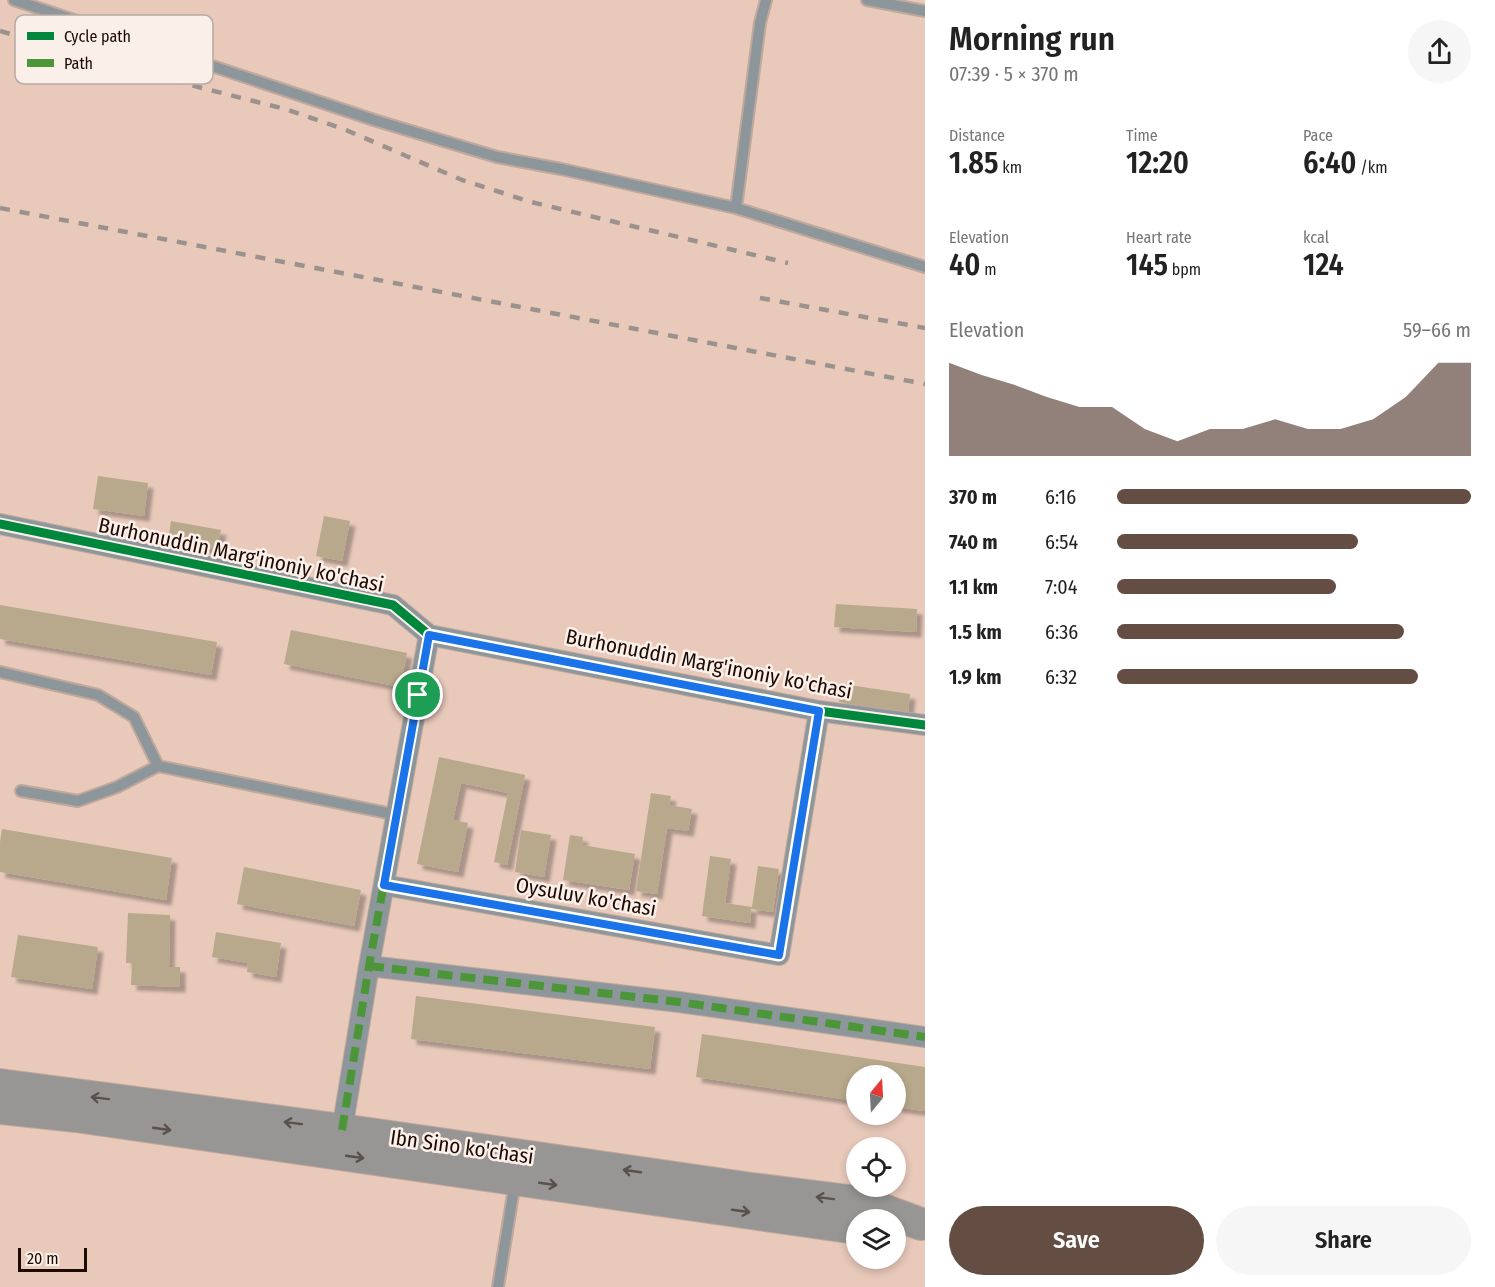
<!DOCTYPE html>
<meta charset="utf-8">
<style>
:root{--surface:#fff;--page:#f6f6f6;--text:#222;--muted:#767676;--accent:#644d42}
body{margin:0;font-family:"Fira Sans Condensed",sans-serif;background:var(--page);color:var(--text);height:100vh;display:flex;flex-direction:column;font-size:22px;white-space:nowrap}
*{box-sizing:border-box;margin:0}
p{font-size:20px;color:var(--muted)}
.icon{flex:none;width:33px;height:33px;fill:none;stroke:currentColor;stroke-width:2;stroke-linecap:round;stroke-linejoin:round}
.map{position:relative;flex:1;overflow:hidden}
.drawer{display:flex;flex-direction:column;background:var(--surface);width:570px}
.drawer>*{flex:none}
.needle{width:39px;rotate:18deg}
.fabs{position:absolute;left:846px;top:1065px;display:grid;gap:12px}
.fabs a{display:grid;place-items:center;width:60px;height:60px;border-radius:50%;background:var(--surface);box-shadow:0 3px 9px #0003;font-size:30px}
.scale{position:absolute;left:18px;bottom:15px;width:69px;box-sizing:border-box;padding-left:6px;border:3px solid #1d0a02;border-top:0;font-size:16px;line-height:21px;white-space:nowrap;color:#1d0a02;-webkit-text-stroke:4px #fbefe9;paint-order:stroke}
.pin{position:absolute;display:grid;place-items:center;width:51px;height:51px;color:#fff;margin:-26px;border:3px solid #fff;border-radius:50%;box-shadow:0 2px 6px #0007}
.round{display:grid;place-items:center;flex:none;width:63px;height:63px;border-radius:32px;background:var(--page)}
.overview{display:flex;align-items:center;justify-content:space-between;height:102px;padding:0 24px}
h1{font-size:33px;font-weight:600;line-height:45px}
.metrics{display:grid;grid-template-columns:repeat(3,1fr);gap:9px;height:102px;padding:6px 24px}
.metrics div{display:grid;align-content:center}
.metrics b{font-size:30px;font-weight:600}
.metrics small{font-size:16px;font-weight:400}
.metrics p{font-size:16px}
.chart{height:168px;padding:12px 24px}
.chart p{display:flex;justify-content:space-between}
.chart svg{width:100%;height:108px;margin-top:6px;fill:var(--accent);opacity:.7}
.primary-button{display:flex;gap:12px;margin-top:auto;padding:12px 24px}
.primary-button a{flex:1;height:69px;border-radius:36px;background:var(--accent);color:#fff;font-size:24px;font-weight:600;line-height:69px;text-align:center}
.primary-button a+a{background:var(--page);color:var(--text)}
ul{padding:0 24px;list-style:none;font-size:20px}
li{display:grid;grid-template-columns:96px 72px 1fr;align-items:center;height:45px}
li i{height:15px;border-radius:8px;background:var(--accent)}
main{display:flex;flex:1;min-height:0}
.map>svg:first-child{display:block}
.building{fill:#b8a98c;filter:url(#shadow)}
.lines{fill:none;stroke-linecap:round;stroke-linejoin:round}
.lane-casing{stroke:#c0a89c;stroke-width:14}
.street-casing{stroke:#c0a89c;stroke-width:22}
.primary-casing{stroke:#c0a89c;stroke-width:34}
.lane{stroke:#8d979b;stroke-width:10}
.street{stroke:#8d979b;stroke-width:20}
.primary{stroke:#979695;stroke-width:32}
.rail{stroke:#9b928e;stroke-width:4.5;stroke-dasharray:10 10;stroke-linecap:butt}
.quiet{stroke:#4c9639;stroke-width:8;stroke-dasharray:15 8;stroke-linecap:butt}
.cycleway-casing{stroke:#fbefe9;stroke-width:13}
.cycleway{stroke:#00873e;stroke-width:9}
.oneway{stroke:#5a504c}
.route-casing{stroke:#fff;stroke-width:12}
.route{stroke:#1a73e8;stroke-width:8}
.labels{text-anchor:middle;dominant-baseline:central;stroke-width:5;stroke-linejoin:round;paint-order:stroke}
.street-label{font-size:21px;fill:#1d0a02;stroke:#fbefe9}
.key{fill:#fbefe9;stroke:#b8aaa4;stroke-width:1.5}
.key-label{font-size:16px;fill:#1d0a02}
</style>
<main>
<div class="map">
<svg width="925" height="1287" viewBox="0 0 925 1287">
<defs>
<filter id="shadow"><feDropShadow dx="5.5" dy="5.5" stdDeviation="1.5" flood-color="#0004"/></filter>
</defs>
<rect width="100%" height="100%" fill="#e8c9ba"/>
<path class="building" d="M 98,476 L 148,483 L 144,516 L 93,509 Z
M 324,516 L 350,521 L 342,561 L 316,556 Z
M 171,521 L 221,530 L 217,550 L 168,541 Z
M 836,604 L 917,609 L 916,632 L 834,627 Z
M 0,605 L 217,642 L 211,675 L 0,639 Z
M 291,630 L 407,653 L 400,687 L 284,664 Z
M 842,684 L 910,694 L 908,712 L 839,702 Z
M 439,757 L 525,775 L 507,865 L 494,862 L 508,793 L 461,783 L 453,820 L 468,823 L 458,872 L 417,864 Z
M 651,793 L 671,796 L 669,805 L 692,809 L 688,831 L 667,828 L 657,894 L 636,891 Z
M 2,829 L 172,858 L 166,900 L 0,872 L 0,842 Z
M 521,830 L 551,835 L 544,877 L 515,872 Z
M 570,835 L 583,837 L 582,845 L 635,854 L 629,890 L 563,880 Z
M 710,856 L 731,859 L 725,903 L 752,907 L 758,866 L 779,869 L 773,912 L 751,909 L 750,923 L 702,916 Z
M 244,867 L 361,890 L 354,926 L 237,904 Z
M 128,913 L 170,915 L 169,967 L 180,967 L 180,987 L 131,985 L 132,963 L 126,963 Z
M 216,932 L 281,943 L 276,977 L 247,972 L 248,963 L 212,957 Z
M 18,935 L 98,947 L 92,989 L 11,977 Z
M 416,996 L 655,1027 L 650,1069 L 411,1039 Z
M 702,1034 L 925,1067 L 925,1111 L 896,1107 L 896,1076 L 856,1076 L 856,1101 L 696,1077 Z"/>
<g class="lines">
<defs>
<path id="lane" d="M 14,0 L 374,120 L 497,157 L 561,169 L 736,208 L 925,267
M 867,0 L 925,11
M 736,208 L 760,23 L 766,0
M 0,672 L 98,695 L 134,717 L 158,766
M 21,791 L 78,801 L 117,787 L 158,766 L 397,815
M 498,1287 L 515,1182"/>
<path id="street" d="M 0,524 L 393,605 L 429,635 L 819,711 L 925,725
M 384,885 L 779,955 L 819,711
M 369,966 L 679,1002 L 925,1037
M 342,1130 L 369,966 L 429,635"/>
<path id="primary" d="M 0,1085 L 342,1130 L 752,1189 L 864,1203 L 921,1224
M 0,1108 L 76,1116 L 856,1228"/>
</defs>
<use href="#lane" class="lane-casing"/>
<use href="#street" class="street-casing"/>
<use href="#primary" class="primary-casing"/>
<use href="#lane" class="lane"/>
<use href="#street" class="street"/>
<use href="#primary" class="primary"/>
<path class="rail" d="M 0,31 L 202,88 L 285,109 L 346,130 L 462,180 L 531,202 L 788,263
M 0,208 L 925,384
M 760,298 L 925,328"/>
<path class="quiet" d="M 369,966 L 679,1002 L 925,1037
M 342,1130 L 369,966 L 429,635"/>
<defs>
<path id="cycleway" d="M 0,524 L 393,605 L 429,635 L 819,711 L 925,725
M 384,885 L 779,955 L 819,711"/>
</defs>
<use href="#cycleway" class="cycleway-casing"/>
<use href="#cycleway" class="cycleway"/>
</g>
<defs><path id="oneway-shaft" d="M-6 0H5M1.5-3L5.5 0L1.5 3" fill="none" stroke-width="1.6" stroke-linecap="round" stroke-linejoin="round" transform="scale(1.5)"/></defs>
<g class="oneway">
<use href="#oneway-shaft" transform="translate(100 1098) rotate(-173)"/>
<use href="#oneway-shaft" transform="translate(293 1123) rotate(-173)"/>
<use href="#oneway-shaft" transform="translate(162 1129) rotate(8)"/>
<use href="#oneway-shaft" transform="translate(355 1157) rotate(8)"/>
<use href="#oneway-shaft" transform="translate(632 1171) rotate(-172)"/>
<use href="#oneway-shaft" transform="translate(548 1184) rotate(8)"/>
<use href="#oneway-shaft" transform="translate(825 1198) rotate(-173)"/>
<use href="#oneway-shaft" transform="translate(741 1211) rotate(8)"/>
</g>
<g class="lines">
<defs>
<path id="route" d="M 429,635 L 819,711 L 779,955 L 384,885 Z"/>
</defs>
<use href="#route" class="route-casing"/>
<use href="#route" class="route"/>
</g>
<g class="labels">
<g class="street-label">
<text transform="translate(241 555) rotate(12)">Burhonuddin Marg'inoniy ko'chasi</text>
<text transform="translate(709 664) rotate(11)">Burhonuddin Marg'inoniy ko'chasi</text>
<text transform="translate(586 897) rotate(10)">Oysuluv ko'chasi</text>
<text transform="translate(462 1147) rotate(8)">Ibn Sino ko'chasi</text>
</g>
</g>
<rect x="15" y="15" width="198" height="69" rx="9" class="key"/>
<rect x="27" y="32" width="27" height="8" fill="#00873e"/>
<rect x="27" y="59" width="27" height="8" fill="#4c9639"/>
<g class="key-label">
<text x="64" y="42">Cycle path</text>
<text x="64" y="69">Path</text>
</g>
</svg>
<div class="fabs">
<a><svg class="needle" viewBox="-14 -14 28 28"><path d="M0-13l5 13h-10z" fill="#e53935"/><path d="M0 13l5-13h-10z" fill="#767676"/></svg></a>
<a><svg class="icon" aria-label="locate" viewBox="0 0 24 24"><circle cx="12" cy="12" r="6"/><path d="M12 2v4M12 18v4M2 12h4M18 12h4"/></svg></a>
<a><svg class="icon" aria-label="layers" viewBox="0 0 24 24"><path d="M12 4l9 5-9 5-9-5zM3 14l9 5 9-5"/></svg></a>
</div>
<div class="scale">20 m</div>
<div class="pin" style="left:418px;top:695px;background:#1e9e55"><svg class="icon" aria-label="arrive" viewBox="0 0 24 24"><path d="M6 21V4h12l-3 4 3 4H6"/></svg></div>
</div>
<section class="drawer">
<div class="overview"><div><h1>Morning run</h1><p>07:39 · 5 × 370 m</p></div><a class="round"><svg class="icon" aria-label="share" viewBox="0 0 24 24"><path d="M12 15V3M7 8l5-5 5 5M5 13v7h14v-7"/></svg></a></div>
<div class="metrics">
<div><p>Distance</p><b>1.85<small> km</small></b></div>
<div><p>Time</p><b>12:20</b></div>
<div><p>Pace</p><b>6:40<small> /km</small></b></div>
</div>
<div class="metrics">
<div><p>Elevation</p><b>40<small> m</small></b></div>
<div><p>Heart rate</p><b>145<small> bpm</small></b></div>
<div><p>kcal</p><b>124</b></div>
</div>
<div class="chart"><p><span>Elevation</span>59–66 m</p>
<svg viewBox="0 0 160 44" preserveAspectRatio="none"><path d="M0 44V6L10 11L20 15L30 20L40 24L50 24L60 33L70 38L80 33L90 33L100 29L110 33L120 33L130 29L140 20L150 6L160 6V44z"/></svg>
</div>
<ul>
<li><b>370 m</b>6:16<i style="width:100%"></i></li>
<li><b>740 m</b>6:54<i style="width:68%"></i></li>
<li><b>1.1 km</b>7:04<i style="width:62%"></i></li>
<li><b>1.5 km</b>6:36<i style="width:81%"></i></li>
<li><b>1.9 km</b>6:32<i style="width:85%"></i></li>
</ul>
<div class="primary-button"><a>Save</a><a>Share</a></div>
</section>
</main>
